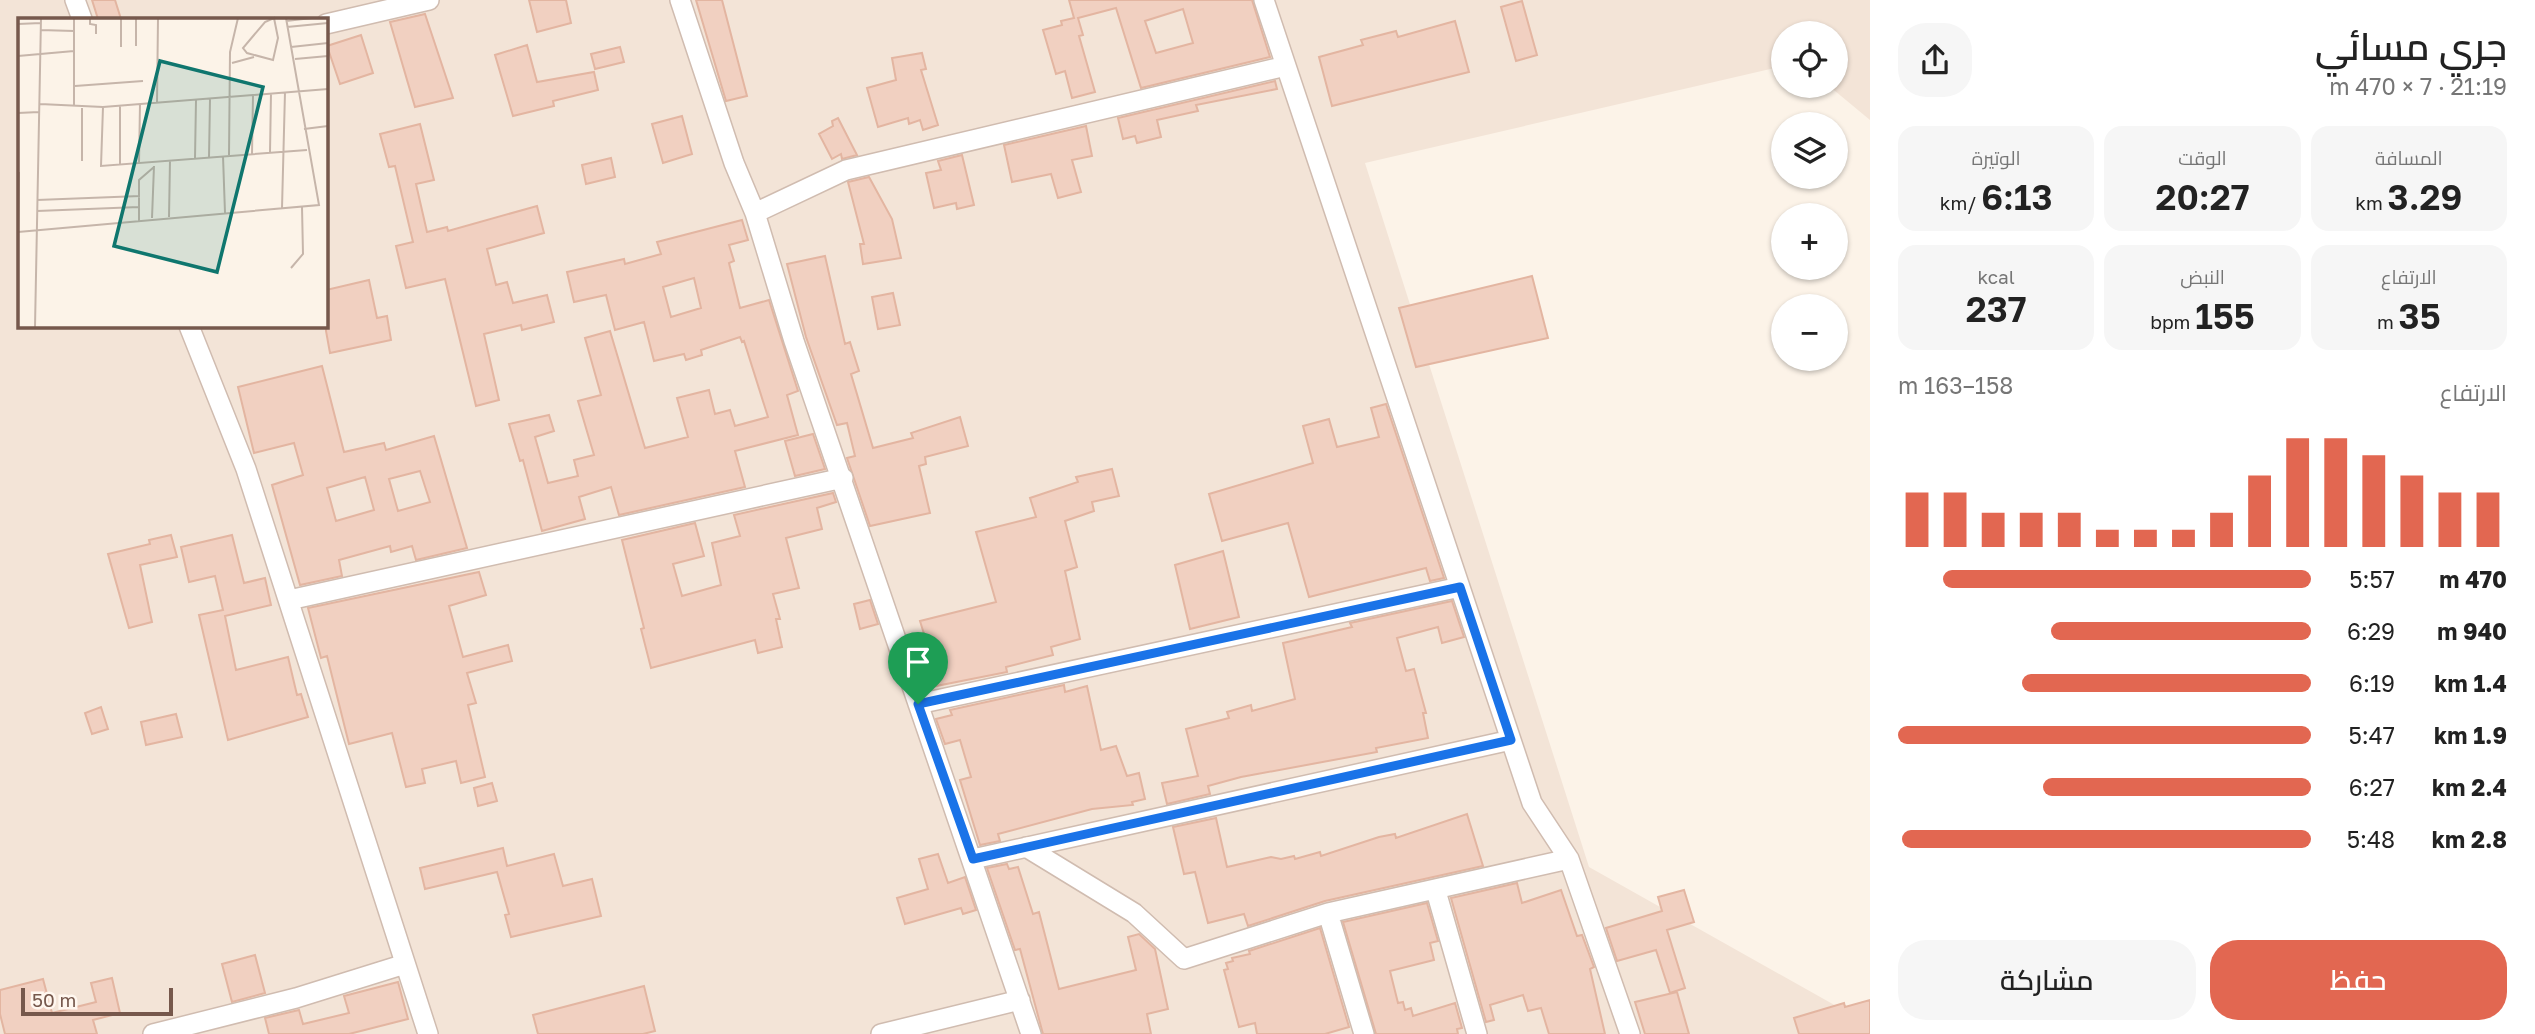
<!DOCTYPE html>
<html lang="ar">
<meta charset="utf-8">
<style>
:root{--surface:#fff;--page:#f6f6f6;--text:#222;--muted:#767676;--accent:#e26751}
body{margin:0;font-family:"Golos Text",Cairo,sans-serif;background:var(--page);color:var(--text);direction:rtl;height:100vh;display:flex;flex-direction:column;font-size:26px;white-space:nowrap}
*{box-sizing:border-box;margin:0}
p{font-size:23px;color:var(--muted)}
.icon{flex:none;width:38px;height:38px;fill:none;stroke:currentColor;stroke-width:2;stroke-linecap:round;stroke-linejoin:round}
.map{position:relative;flex:1;overflow:hidden;direction:ltr}
.sheet{display:flex;flex-direction:column;background:var(--surface);width:665px}
.sheet>*{flex:none}
.fabs{position:absolute;left:1771px;top:21px;display:grid;gap:14px}
.fabs a{display:grid;place-items:center;width:77px;height:77px;border-radius:50%;background:var(--surface);box-shadow:0 2px 5px #0004;font-size:35px}
.scale{position:absolute;left:21px;bottom:18px;width:152px;box-sizing:border-box;padding-left:7px;border:4px solid #76584c;border-top:0;font-size:19px;line-height:24px;white-space:nowrap;color:#76584c;-webkit-text-stroke:5px #fff7ef;paint-order:stroke}
.pin{position:absolute;display:grid;place-items:center;width:60px;height:60px;color:#fff;margin:-72px -30px;border-radius:50% 50% 50% 0;rotate:-45deg;box-shadow:0 0 7px #0007}
.pin .icon{rotate:45deg}
.round{display:grid;place-items:center;flex:none;width:74px;height:74px;border-radius:28px;background:var(--page)}
.head{display:flex;align-items:center;justify-content:space-between;height:119px;padding:0 28px}
h1{font-size:38px;font-weight:600;line-height:52px}
.figures{display:grid;grid-template-columns:repeat(3,1fr);gap:10px;height:119px;padding:7px 28px}
.figures div{display:grid;align-content:center;border-radius:18px;background:var(--page);text-align:center}
.figures b{font-size:35px;font-weight:600}
.figures small{font-size:19px;font-weight:400}
.figures p{font-size:19px}
.chart{height:196px;padding:14px 28px}
.chart p{display:flex;justify-content:space-between}
.chart svg{width:100%;height:126px;margin-top:7px;stroke:var(--accent);stroke-width:6}
.cta{display:flex;gap:14px;margin-top:auto;padding:14px 28px}
.cta a{flex:1;height:80px;border-radius:28px;background:var(--accent);color:#fff;font-size:28px;font-weight:600;line-height:80px;text-align:center}
.cta a+a{background:var(--page);color:var(--text)}
ul{padding:0 28px;list-style:none;font-size:23px}
li{display:grid;grid-template-columns:112px 84px 1fr;align-items:center;height:52px}
li i{height:18px;border-radius:9px;background:var(--accent)}
main{display:flex;flex:1;min-height:0}
.map>svg:first-child{display:block}
.residential{fill:#f3e4d7;fill-rule:evenodd}
.building{fill:#f1d0c1;stroke:#e3b5a1;stroke-width:2;fill-rule:evenodd}
.lines{fill:none;stroke-linecap:round;stroke-linejoin:round}
.minor-casing{stroke:#d0bcb0;stroke-width:22}
.minor{stroke:#fff;stroke-width:19}
.route-casing{stroke:#fff;stroke-width:14}
.route{stroke:#1a73e8;stroke-width:9}
.inset-road{fill:none;stroke:#c6b5aa;stroke-width:2}
.view{fill:#0f766e;fill-opacity:0.15;stroke:#0f766e;stroke-width:3.5}
.inset-edge{fill:none;stroke:#76584c;stroke-width:3.5}
</style>
<main>
<section class="sheet">
<div class="head"><div><h1>جري مسائي</h1><p>21:19 · 7 × 470 m</p></div><a class="round"><svg class="icon" aria-label="share" viewBox="0 0 24 24"><path d="M12 15V3M7 8l5-5 5 5M5 13v7h14v-7"/></svg></a></div>
<div class="figures">
<div><p>المسافة</p><b>3.29<small> km</small></b></div>
<div><p>الوقت</p><b>20:27</b></div>
<div><p>الوتيرة</p><b>6:13<small> /km</small></b></div>
</div>
<div class="figures">
<div><p>الارتفاع</p><b>35<small> m</small></b></div>
<div><p>النبض</p><b>155<small> bpm</small></b></div>
<div><p>kcal</p><b>237</b></div>
</div>
<div class="chart"><p><span>الارتفاع</span>158–163 m</p>
<svg viewBox="0 0 160 44" preserveAspectRatio="none"><path d="M5 44V25M15 44V25M25 44V32M35 44V32M45 44V32M55 44V38M65 44V38M75 44V38M85 44V32M95 44V19M105 44V6M115 44V6M125 44V12M135 44V19M145 44V25M155 44V25"/></svg>
</div>
<ul>
<li><b>470 m</b>5:57<i style="width:89%"></i></li>
<li><b>940 m</b>6:29<i style="width:63%"></i></li>
<li><b>1.4 km</b>6:19<i style="width:70%"></i></li>
<li><b>1.9 km</b>5:47<i style="width:100%"></i></li>
<li><b>2.4 km</b>6:27<i style="width:65%"></i></li>
<li><b>2.8 km</b>5:48<i style="width:99%"></i></li>
</ul>
<div class="cta"><a>حفظ</a><a>مشاركة</a></div>
</section>
<div class="map">
<svg width="1870" height="1034" viewBox="0 0 1870 1034">
<rect width="100%" height="100%" fill="#fcf3e8"/>
<path class="residential" d="M 0,0 L 1870,0 L 1870,120 L 1829,86 L 1836,86 L 1836,33 L 1783,33 L 1783,66 L 1365,163 L 1589,867 L 1870,1025 L 1870,1034 L 0,1034 ZM 19,19 L 326,19 L 326,326 L 19,326 Z"/>
<path class="building" d="M 92,0 L 115,0 L 121,19 L 98,19 Z
M 529,0 L 566,0 L 571,23 L 537,32 Z
M 696,0 L 722,0 L 747,96 L 726,101 Z
M 1069,0 L 1252,0 L 1270,57 L 1141,88 L 1116,8 L 1078,18 L 1083,35 L 1079,36 L 1095,92 L 1072,98 L 1065,71 L 1056,74 L 1043,30 L 1062,25 L 1061,21 L 1074,18 ZM 1183,9 L 1193,43 L 1156,53 L 1145,21 Z
M 1522,1 L 1537,55 L 1516,61 L 1501,7 Z
M 425,14 L 453,98 L 415,107 L 390,22 Z
M 1455,21 L 1469,72 L 1332,106 L 1319,57 L 1363,45 L 1361,40 L 1396,31 L 1398,37 Z
M 361,35 L 373,73 L 340,84 L 327,46 Z
M 527,45 L 537,82 L 594,72 L 598,90 L 553,101 L 554,106 L 513,116 L 495,55 Z
M 620,47 L 624,62 L 595,69 L 591,54 Z
M 922,53 L 926,69 L 921,70 L 938,125 L 923,130 L 920,120 L 909,124 L 908,118 L 878,127 L 867,88 L 896,80 L 892,58 Z
M 1275,81 L 1277,89 L 1196,105 L 1198,111 L 1157,120 L 1161,137 L 1137,143 L 1135,136 L 1123,139 L 1118,118 Z
M 682,116 L 692,154 L 663,163 L 652,124 Z
M 838,118 L 857,155 L 842,159 L 841,154 L 832,159 L 819,134 L 833,126 L 832,121 Z
M 420,124 L 434,180 L 416,184 L 427,232 L 447,227 L 448,231 L 537,206 L 544,233 L 487,249 L 496,285 L 507,282 L 513,303 L 547,295 L 554,322 L 522,330 L 521,325 L 484,334 L 499,400 L 476,406 L 445,279 L 406,288 L 396,246 L 413,242 L 395,166 L 389,167 L 380,134 Z
M 1086,126 L 1092,156 L 1072,160 L 1081,192 L 1058,198 L 1051,174 L 1012,182 L 1004,145 Z
M 962,155 L 974,205 L 957,209 L 956,203 L 934,208 L 926,173 L 941,170 L 938,161 Z
M 611,158 L 615,177 L 586,184 L 582,165 Z
M 869,177 L 892,219 L 901,258 L 863,264 L 860,244 L 864,244 L 848,182 Z
M 742,220 L 748,240 L 729,245 L 734,261 L 729,263 L 740,308 L 769,300 L 798,391 L 787,395 L 798,435 L 735,451 L 745,487 L 619,515 L 611,487 L 579,497 L 585,519 L 542,531 L 523,460 L 520,461 L 509,424 L 549,415 L 554,431 L 535,437 L 548,483 L 578,476 L 574,460 L 594,455 L 578,401 L 601,395 L 585,338 L 610,331 L 645,448 L 688,437 L 677,398 L 709,390 L 715,414 L 730,410 L 735,426 L 768,417 L 744,341 L 742,342 L 740,337 L 701,350 L 702,355 L 686,360 L 684,354 L 654,361 L 644,322 L 615,330 L 606,295 L 574,302 L 567,272 L 624,259 L 625,264 L 661,254 L 657,242 ZM 694,278 L 701,308 L 671,317 L 663,287 Z
M 825,256 L 845,344 L 850,342 L 859,371 L 851,374 L 873,448 L 913,438 L 911,433 L 960,417 L 968,446 L 925,457 L 926,464 L 919,466 L 930,513 L 870,526 L 847,458 L 855,456 L 847,423 L 837,425 L 806,337 L 787,264 Z
M 1532,276 L 1548,338 L 1416,367 L 1399,308 Z
M 369,280 L 377,318 L 387,316 L 391,340 L 330,353 L 326,331 L 326,290 Z
M 893,293 L 900,325 L 878,329 L 872,297 Z
M 322,366 L 344,452 L 384,443 L 386,450 L 434,436 L 467,548 L 416,560 L 412,546 L 391,552 L 390,546 L 339,560 L 342,576 L 300,585 L 272,485 L 303,475 L 294,443 L 254,453 L 238,387 ZM 420,471 L 430,502 L 398,511 L 389,479 ZM 365,477 L 374,510 L 336,521 L 327,488 Z
M 1386,404 L 1444,578 L 1430,581 L 1426,568 L 1309,597 L 1288,523 L 1222,541 L 1209,494 L 1313,463 L 1303,426 L 1329,419 L 1337,447 L 1379,437 L 1371,408 Z
M 813,434 L 825,469 L 795,476 L 785,441 Z
M 1112,469 L 1119,496 L 1092,502 L 1094,511 L 1065,521 L 1077,567 L 1065,571 L 1080,639 L 1051,647 L 1053,655 L 1006,667 L 1007,672 L 926,688 L 920,670 L 934,666 L 920,621 L 996,602 L 976,532 L 1036,517 L 1030,498 L 1078,482 L 1076,477 Z
M 833,493 L 836,502 L 817,508 L 822,529 L 786,538 L 799,588 L 773,594 L 780,619 L 776,619 L 782,647 L 758,653 L 755,640 L 651,668 L 641,629 L 644,628 L 622,540 L 695,523 L 704,556 L 673,564 L 682,596 L 721,585 L 712,543 L 740,536 L 734,515 Z
M 171,535 L 177,557 L 140,565 L 152,622 L 129,628 L 108,554 L 150,544 L 149,540 Z
M 232,535 L 244,583 L 265,578 L 271,605 L 225,616 L 236,670 L 288,657 L 297,695 L 301,694 L 308,717 L 228,740 L 199,615 L 223,610 L 215,576 L 189,582 L 181,547 Z
M 1223,551 L 1239,617 L 1190,629 L 1175,565 Z
M 479,572 L 486,595 L 449,606 L 463,657 L 508,645 L 512,661 L 467,673 L 476,703 L 468,705 L 485,777 L 461,783 L 456,761 L 422,769 L 425,783 L 406,787 L 392,733 L 349,744 L 327,656 L 321,658 L 308,608 Z
M 870,600 L 878,624 L 860,629 L 854,604 Z
M 1452,601 L 1464,637 L 1442,643 L 1438,627 L 1397,638 L 1406,671 L 1414,669 L 1426,713 L 1423,713 L 1428,738 L 1376,748 L 1377,752 L 1241,777 L 1208,786 L 1210,794 L 1167,804 L 1162,783 L 1198,776 L 1186,729 L 1229,718 L 1227,712 L 1251,705 L 1252,711 L 1295,699 L 1283,643 L 1352,627 L 1350,623 Z
M 1064,685 L 1065,692 L 1087,686 L 1101,750 L 1116,746 L 1127,776 L 1139,773 L 1145,799 L 1132,802 L 1133,805 L 1092,809 L 998,834 L 1000,841 L 980,845 L 960,780 L 971,777 L 960,740 L 945,744 L 936,719 L 952,715 L 950,710 Z
M 101,707 L 108,729 L 92,734 L 85,713 Z
M 176,714 L 182,737 L 146,745 L 141,722 Z
M 492,783 L 497,801 L 478,806 L 474,788 Z
M 1467,814 L 1483,866 L 1325,901 L 1248,926 L 1244,914 L 1208,923 L 1195,872 L 1184,874 L 1173,827 L 1216,818 L 1227,867 L 1271,857 L 1281,859 L 1294,856 L 1295,859 L 1320,852 L 1321,856 L 1379,837 L 1395,834 L 1396,838 Z
M 503,848 L 507,866 L 554,854 L 563,886 L 592,879 L 601,916 L 511,937 L 505,915 L 509,914 L 497,872 L 425,889 L 420,868 Z
M 938,854 L 948,883 L 965,877 L 976,910 L 963,914 L 961,908 L 905,924 L 897,898 L 928,889 L 919,859 Z
M 1007,864 L 1009,869 L 1018,867 L 1033,914 L 1039,912 L 1059,989 L 1136,970 L 1128,937 L 1139,934 L 1155,949 L 1168,1009 L 1147,1014 L 1151,1034 L 1043,1034 L 1020,949 L 1015,950 L 987,868 Z
M 1517,883 L 1522,903 L 1561,890 L 1577,936 L 1582,935 L 1594,967 L 1590,969 L 1605,1034 L 1549,1034 L 1541,1008 L 1528,1011 L 1523,995 L 1490,1005 L 1494,1020 L 1486,1022 L 1451,898 Z
M 1684,890 L 1694,922 L 1667,930 L 1685,988 L 1670,993 L 1656,950 L 1617,961 L 1606,928 L 1662,911 L 1658,897 Z
M 1427,903 L 1438,941 L 1430,943 L 1434,960 L 1390,971 L 1398,1003 L 1403,1002 L 1405,1010 L 1411,1008 L 1413,1016 L 1455,1003 L 1462,1028 L 1457,1029 L 1458,1034 L 1376,1034 L 1343,922 Z
M 1320,928 L 1349,1027 L 1325,1034 L 1257,1034 L 1255,1023 L 1239,1027 L 1224,970 L 1228,969 L 1226,963 L 1233,961 L 1232,958 L 1250,954 L 1249,951 Z
M 255,955 L 265,993 L 232,1002 L 222,964 Z
M 112,978 L 120,1013 L 93,1020 L 97,1034 L 5,1034 L 0,1014 L 0,990 L 43,979 L 52,1013 L 96,1002 L 91,983 Z
M 398,982 L 408,1019 L 349,1034 L 269,1034 L 265,1018 L 299,1010 L 303,1024 L 349,1013 L 344,996 Z
M 644,986 L 655,1031 L 643,1034 L 538,1034 L 533,1015 Z
M 1677,992 L 1689,1034 L 1645,1034 L 1635,1002 Z
M 1870,1000 L 1870,1034 L 1799,1034 L 1794,1018 L 1844,1003 L 1845,1007 Z"/>
<g class="lines">
<defs>
<path id="minor" d="M 75,0 L 82,19
M 680,0 L 734,163 L 755,213 L 794,341 L 1031,1034
M 1264,0 L 1532,803 L 1569,859 L 1630,1034
M 326,24 L 429,0
M 755,213 L 846,170 L 1286,66
M 189,326 L 246,469 L 428,1034
M 289,600 L 843,478
M 918,704 L 1460,587
M 1026,847 L 1134,913 L 1184,959 L 1328,913 L 1569,859
M 973,859 L 1511,740
M 1436,891 L 1477,1034
M 1328,913 L 1364,1034
M 153,1034 L 296,998 L 405,964
M 881,1034 L 1020,1000"/>
</defs>
<use href="#minor" class="minor-casing"/>
<use href="#minor" class="minor"/>
</g>
<g class="lines">
<defs>
<path id="route" d="M 1460,587 L 1511,740 L 973,859 L 918,704 Z"/>
</defs>
<use href="#route" class="route-casing"/>
<use href="#route" class="route"/>
</g>
<g transform="translate(18 18)">
<rect width="310" height="310" fill="#fcf3e8"/>
<path class="inset-road" d="M 56,0 L 56,88M 72,0 L 72,6 L 78,7 L 78,16M 103,0 L 103,29M 256,0 L 260,20 L 255,42 L 229,35 L 225,30 L 247,4 ZM 268,3 L 294,0M 0,6 L 23,5M 269,9 L 310,5M 22,12 L 56,13M 118,28 L 118,0M 273,29 L 310,25M 0,38 L 56,33M 277,41 L 310,38M 214,45 L 236,39M 57,68 L 125,63M 139,85 L 140,0M 22,86 L 85,89 L 310,71M 85,89 L 83,148 L 289,132M 64,90 L 64,143M 0,95 L 21,94M 286,111 L 310,108M 252,134 L 253,75M 234,136 L 235,77M 211,137 L 212,34 L 220,0M 205,138 L 207,195M 191,139 L 192,81M 177,140 L 178,82M 121,145 L 122,86M 102,146 L 102,88M 19,182 L 122,178M 264,190 L 267,74M 19,193 L 121,189M 151,199 L 152,142M 134,200 L 136,148M 121,203 L 121,162 L 136,149M 0,212 L 1,154M 0,214 L 301,187 L 268,0M 273,250 L 285,236 L 284,189M 17,309 L 23,0"/>
<path class="view" d="M 142,43 L 245,69 L 199,254 L 96,228 Z"/>
<rect width="310" height="310" class="inset-edge"/>
</g>
</svg>
<div class="fabs">
<a><svg class="icon" aria-label="locate" viewBox="0 0 24 24"><circle cx="12" cy="12" r="6"/><path d="M12 2v4M12 18v4M2 12h4M18 12h4"/></svg></a>
<a><svg class="icon" aria-label="layers" viewBox="0 0 24 24"><path d="M12 4l9 5-9 5-9-5zM3 14l9 5 9-5"/></svg></a>
<a>+</a>
<a>−</a>
</div>
<div class="scale">50 m</div>
<div class="pin" style="left:918px;top:704px;background:#1e9e55"><svg class="icon" aria-label="arrive" viewBox="0 0 24 24"><path d="M6 21V4h12l-3 4 3 4H6"/></svg></div>
</div>
</main>
